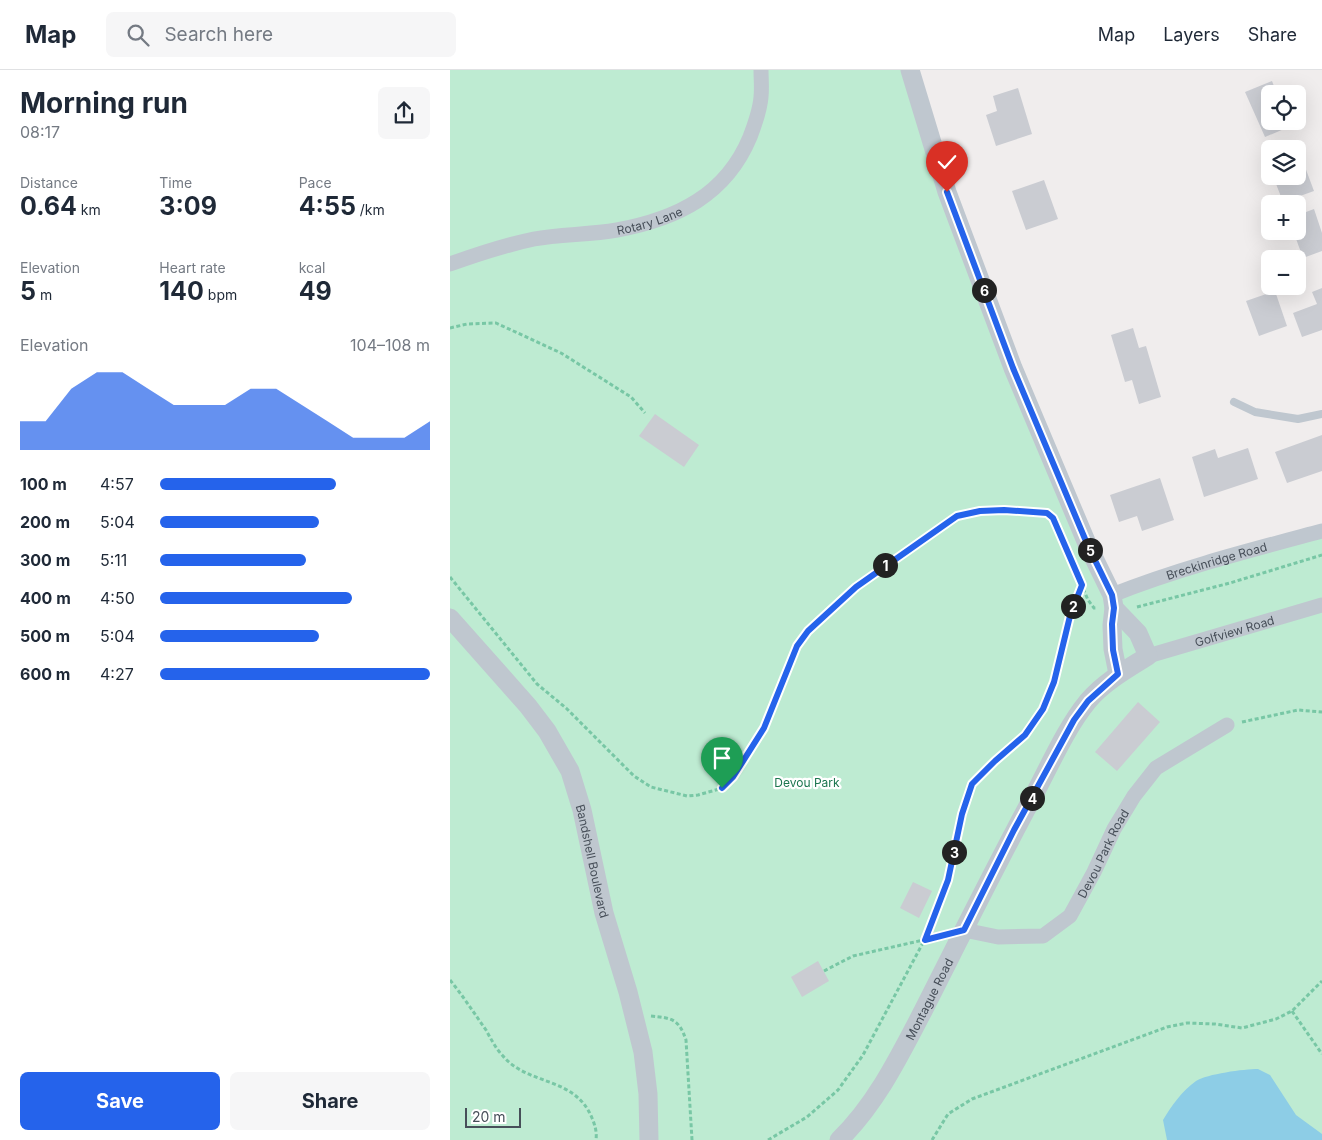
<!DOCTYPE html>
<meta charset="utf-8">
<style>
:root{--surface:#fff;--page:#f6f6f7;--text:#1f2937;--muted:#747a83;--line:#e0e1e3;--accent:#2563eb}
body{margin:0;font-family:Inter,sans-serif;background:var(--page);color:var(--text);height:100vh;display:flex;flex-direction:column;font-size:19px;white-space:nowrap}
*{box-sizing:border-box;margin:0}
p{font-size:16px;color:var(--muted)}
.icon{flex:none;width:28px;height:28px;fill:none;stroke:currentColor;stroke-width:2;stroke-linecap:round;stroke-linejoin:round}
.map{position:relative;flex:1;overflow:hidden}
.drawer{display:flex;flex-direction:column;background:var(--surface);width:450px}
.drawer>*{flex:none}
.tools{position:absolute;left:811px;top:15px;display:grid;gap:10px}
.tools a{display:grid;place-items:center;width:45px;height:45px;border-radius:8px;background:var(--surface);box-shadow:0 5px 20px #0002;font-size:25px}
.scale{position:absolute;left:15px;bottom:12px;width:56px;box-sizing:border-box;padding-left:5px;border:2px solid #474f59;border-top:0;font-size:14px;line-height:18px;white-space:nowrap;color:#474f59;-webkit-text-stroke:4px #fff;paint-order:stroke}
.pin{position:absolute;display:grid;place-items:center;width:42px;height:42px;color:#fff;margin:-51px -21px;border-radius:50% 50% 50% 0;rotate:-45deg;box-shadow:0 0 5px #0007}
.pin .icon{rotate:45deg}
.km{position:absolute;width:25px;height:25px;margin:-12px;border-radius:50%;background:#222;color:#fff;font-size:14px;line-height:25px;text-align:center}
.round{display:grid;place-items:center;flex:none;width:52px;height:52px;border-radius:8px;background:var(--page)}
.summary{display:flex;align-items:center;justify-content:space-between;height:85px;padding:0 20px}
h1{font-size:28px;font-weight:700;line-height:38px}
.metrics{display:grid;grid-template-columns:repeat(3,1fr);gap:8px;height:85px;padding:5px 20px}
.metrics div{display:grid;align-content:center}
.metrics b{font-size:25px;font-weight:700}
.metrics small{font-size:14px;font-weight:400}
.metrics p{font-size:14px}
.chart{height:140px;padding:10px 20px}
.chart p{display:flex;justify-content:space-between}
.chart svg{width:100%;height:90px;margin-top:5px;fill:var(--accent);opacity:.7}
.button{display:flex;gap:10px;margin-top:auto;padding:10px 20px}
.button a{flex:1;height:58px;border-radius:8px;background:var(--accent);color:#fff;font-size:20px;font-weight:700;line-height:58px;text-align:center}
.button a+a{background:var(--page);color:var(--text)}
ul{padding:0 20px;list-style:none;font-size:16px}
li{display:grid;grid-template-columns:80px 60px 1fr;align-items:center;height:38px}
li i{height:12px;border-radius:6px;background:var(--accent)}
header{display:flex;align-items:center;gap:30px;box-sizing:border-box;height:70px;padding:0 25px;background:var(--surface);border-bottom:1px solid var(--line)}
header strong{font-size:24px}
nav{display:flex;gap:28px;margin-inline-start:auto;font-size:18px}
.search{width:350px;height:45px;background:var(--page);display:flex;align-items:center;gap:12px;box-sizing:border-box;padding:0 18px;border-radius:8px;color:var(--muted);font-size:19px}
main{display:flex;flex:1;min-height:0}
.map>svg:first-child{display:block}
.green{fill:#beebd2}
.water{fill:#8dcde6}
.building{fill:#caccd2}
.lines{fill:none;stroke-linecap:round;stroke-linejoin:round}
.path{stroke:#78c7a5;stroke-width:3;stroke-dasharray:4 2.5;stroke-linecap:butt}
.service{stroke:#bfc7cf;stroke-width:8}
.minor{stroke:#bfc7cf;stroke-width:15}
.tertiary{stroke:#bfc7cf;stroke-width:19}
.route-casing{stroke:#fff;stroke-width:10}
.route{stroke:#2563eb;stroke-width:6}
.labels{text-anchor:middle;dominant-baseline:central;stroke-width:4.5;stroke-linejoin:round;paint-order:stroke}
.street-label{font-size:12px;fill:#474f59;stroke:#fff}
.park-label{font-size:12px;fill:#1c764f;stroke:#fff}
</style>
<header>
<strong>Map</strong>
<div class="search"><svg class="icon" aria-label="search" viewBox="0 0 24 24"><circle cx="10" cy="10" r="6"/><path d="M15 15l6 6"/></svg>Search here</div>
<nav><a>Map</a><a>Layers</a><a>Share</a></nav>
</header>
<main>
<section class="drawer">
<div class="summary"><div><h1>Morning run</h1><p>08:17</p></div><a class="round"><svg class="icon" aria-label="share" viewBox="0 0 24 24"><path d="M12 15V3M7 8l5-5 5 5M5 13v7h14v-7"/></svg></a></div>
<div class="metrics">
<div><p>Distance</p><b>0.64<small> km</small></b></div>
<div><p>Time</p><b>3:09</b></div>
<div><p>Pace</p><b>4:55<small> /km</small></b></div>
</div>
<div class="metrics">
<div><p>Elevation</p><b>5<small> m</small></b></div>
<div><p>Heart rate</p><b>140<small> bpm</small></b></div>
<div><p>kcal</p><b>49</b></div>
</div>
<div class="chart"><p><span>Elevation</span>104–108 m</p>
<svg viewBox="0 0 160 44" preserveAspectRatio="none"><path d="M0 44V30L10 30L20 14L30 6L40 6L50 14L60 22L70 22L80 22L90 14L100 14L110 22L120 30L130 38L140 38L150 38L160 30V44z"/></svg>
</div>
<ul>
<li><b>100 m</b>4:57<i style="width:65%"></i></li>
<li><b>200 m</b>5:04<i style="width:59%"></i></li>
<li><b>300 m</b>5:11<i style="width:54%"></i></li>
<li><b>400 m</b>4:50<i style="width:71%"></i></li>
<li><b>500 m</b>5:04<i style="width:59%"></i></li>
<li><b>600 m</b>4:27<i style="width:100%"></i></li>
</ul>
<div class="button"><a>Save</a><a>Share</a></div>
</section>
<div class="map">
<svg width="872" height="1070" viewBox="0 0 872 1070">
<rect width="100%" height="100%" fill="#f0eded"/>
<path class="green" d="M 0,0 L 460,0 L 497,122 L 661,525 L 872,461 L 872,1070 L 0,1070 Z"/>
<path class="water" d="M 808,999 L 820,1005 L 846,1045 L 872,1064 L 872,1070 L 717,1070 L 713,1050 C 722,1035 732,1021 746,1011 C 757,1004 794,999 808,999 Z"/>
<path class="building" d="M 822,11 L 827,24 L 820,24 L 820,51 L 839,51 L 841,56 L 815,67 L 795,22 Z
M 568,18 L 582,64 L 546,76 L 536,45 L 547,41 L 543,26 Z
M 849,81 L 864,121 L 833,132 L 823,106 L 848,106 L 848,82 Z
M 594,110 L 608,149 L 576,160 L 562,121 Z
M 864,139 L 872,163 L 872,181 L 853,188 L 845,166 L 833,170 L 830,161 L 848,161 L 848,145 Z
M 872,218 L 872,260 L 852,267 L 843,243 L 867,234 L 862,222 Z
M 825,221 L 837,256 L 809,266 L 796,231 Z
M 683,258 L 689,278 L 696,276 L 711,327 L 689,334 L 682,310 L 675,312 L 661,265 Z
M 205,344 L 249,375 L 234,397 L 189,366 Z
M 872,365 L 872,401 L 837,413 L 825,382 Z
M 798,378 L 808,409 L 754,427 L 742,387 L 765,379 L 768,388 Z
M 710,408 L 724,450 L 692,461 L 687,446 L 669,452 L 660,425 Z
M 688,632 L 710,652 L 667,701 L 645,682 Z
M 463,812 L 482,821 L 469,848 L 450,838 Z
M 368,891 L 379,911 L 352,927 L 341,907 Z"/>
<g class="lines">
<path class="path" d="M 0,258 L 17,254 L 46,253 L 111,283 L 181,327 L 195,343
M 0,507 L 87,614 L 116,638 L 184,706 L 201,717 L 237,726 L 248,725 L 273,718 L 283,707 L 314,658 L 347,576 L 358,561 L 406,517 L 507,446 L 530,441 L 553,440 L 597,443 L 603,448 L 638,530 L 644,538 L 646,538
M 687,537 L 780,513 L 872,485
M 792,652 L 848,640 L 872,642
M 374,901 L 403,886 L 491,866
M 0,910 C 13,926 24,943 36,960 C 41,969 46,979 53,986 C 78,1016 125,1006 142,1048 C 145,1055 147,1062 146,1070
M 842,941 L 872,984
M 201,946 C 222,948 229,949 236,970 L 242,1070
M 318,1070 L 357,1047 L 388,1020 L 413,985 L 475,869 L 497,810 L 512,744 L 522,714 L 545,691 L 575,665 L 593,639 L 604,612 L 620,546 L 632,515
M 482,1070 L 498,1044 L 522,1029 L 717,957 L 737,953 L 765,954 L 792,958 L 826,949 L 842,941 L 872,911"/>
<path class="service" d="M 784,332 L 805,342 L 848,349 L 872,344"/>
<g class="minor">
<path id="s1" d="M 0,194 C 28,184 55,175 84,169 C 111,164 139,165 167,160 C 227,149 276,125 300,67 C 305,54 310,40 311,27 C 312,18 311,9 311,0"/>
<path id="s2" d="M 662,525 C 730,498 801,480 872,461"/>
<path id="s3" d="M 698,586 L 872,535"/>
<path id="s4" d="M 514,860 L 548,867 L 593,866 L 620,846 L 644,802 L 664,759 L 684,726 L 706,698 L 777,655"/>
</g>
<g class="tertiary">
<path d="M 460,0 L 497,122 L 563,298 L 638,476 L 662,525 L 664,538 L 662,555 L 663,579 L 668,604"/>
<path id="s5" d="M 0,548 L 78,636 L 97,661 L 120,701 L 132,740 L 154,843 L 178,922 L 193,982 L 198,1024 L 199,1070"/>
<path id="s6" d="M 389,1070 C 426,1034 449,987 473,941 C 510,868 546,795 585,723 C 601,693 616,658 638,631 C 654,612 677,599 698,586 L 688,563 L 664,538"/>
</g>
</g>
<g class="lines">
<defs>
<path id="route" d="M 272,718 L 283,707 L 314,658 L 347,576 L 358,561 L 406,517 L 507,446 L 530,441 L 554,440 L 597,443 L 603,448 L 632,515 L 620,546 L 604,612 L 593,639 L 575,665 L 545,691 L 522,714 L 512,744 L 498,810 L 475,870 L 514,860 L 564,760 L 624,650 L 638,631 L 668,604 L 663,580 L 662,554 L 664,538 L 662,525 L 638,476 L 563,298 L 497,122"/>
</defs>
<use href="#route" class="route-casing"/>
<use href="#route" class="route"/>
</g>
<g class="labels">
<g class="street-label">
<text stroke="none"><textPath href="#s1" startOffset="205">Rotary Lane</textPath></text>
<text stroke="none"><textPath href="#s2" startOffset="110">Breckinridge Road</textPath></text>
<text stroke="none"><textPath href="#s3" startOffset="90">Golfview Road</textPath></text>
<text stroke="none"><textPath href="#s4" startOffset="184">Devou Park Road</textPath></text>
<text stroke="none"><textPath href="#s5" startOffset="288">Bandshell Boulevard</textPath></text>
<text stroke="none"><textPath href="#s6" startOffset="168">Montague Road</textPath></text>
</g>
<g class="park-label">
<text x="357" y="712">Devou Park</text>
</g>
</g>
</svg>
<div class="tools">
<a><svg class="icon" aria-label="locate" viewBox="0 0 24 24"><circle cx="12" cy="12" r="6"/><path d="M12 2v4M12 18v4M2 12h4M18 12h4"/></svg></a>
<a><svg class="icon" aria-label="layers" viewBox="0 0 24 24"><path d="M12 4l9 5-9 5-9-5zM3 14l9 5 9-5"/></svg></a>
<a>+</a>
<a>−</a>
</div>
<div class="scale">20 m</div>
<div class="pin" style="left:272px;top:718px;background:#1e9e55"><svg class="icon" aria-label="arrive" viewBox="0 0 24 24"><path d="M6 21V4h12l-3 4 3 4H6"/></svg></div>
<div class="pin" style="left:497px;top:122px;background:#d93025"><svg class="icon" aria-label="check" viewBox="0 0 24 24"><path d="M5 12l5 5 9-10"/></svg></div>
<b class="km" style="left:435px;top:495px">1</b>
<b class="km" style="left:623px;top:536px">2</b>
<b class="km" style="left:504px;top:782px">3</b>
<b class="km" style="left:582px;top:728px">4</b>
<b class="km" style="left:640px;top:480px">5</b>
<b class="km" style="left:534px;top:220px">6</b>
</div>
</main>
